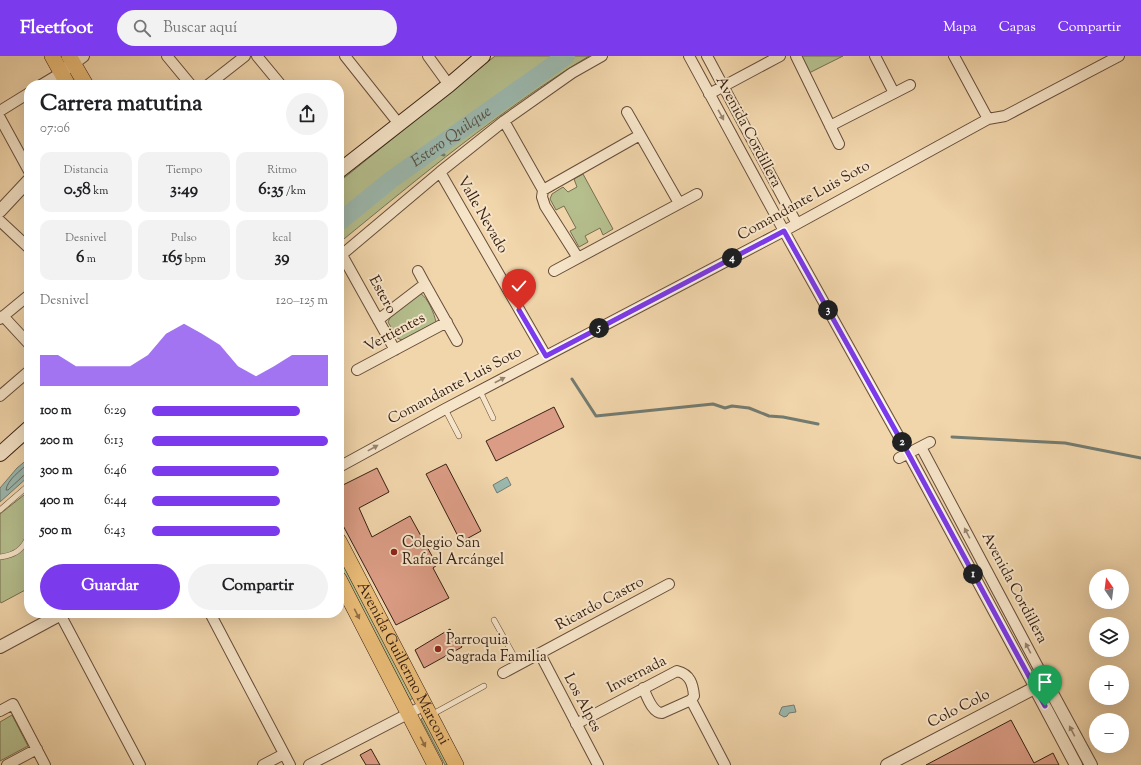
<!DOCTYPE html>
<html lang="es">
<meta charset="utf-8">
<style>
:root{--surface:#fff;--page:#f2f2f2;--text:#202124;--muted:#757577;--accent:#7c3aed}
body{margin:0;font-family:"Sorts Mill Goudy",serif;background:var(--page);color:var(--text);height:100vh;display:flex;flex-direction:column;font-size:15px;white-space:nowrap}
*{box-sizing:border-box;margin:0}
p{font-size:13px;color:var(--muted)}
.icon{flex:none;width:22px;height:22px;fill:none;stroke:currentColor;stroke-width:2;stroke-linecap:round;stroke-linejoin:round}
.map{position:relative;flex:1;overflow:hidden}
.panel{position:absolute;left:24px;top:24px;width:320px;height:538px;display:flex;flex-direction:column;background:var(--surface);border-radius:16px;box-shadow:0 4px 16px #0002}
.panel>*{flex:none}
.needle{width:26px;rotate:346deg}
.controls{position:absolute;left:1089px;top:513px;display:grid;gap:8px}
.controls a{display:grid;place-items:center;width:40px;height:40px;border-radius:50%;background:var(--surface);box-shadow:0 4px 16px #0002;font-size:20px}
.pin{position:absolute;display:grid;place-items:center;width:34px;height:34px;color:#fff;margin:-41px -17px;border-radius:50% 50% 50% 0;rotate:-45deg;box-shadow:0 0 4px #0007}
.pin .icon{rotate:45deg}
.km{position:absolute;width:20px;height:20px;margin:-10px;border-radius:50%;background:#222;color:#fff;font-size:11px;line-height:20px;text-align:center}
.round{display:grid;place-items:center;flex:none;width:42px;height:42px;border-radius:21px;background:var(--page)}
.headline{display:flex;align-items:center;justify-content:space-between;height:68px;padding:0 16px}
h1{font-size:22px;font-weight:800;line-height:30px}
.stats{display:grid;grid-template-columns:repeat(3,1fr);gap:6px;height:68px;padding:4px 16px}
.stats div{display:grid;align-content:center;border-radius:10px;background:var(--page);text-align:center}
.stats b{font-size:17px;font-weight:800}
.stats small{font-size:11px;font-weight:400}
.stats p{font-size:11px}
.chart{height:112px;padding:8px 16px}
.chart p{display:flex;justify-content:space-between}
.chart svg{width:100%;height:72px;margin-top:4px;fill:var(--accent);opacity:.7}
.button{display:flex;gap:8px;margin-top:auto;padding:8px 16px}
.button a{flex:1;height:46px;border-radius:24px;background:var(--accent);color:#fff;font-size:16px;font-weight:800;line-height:46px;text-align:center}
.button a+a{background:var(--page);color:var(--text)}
ul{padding:0 16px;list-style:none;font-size:13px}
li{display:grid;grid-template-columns:64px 48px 1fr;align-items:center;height:30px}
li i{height:10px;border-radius:5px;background:var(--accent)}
header{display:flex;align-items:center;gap:24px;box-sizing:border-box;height:56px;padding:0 20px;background:var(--accent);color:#fff}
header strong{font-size:19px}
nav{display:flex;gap:22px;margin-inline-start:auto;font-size:14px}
.search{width:280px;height:36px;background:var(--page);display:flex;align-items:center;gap:10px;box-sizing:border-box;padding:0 14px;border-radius:22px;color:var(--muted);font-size:15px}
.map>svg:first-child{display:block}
.green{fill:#b5be8d;stroke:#766f50}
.water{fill:#9bb8ae;stroke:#737b70}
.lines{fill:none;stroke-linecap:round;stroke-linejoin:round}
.shore{stroke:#6a6c61;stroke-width:1}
.stream{stroke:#737b70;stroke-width:3}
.river{stroke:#9bb8ae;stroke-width:18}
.building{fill:#da9c84;stroke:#382014}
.service-casing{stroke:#664d3a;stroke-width:6}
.minor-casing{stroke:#664d3a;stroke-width:12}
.tertiary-casing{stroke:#664d3a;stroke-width:14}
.secondary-casing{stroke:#382014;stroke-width:16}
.primary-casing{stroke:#382014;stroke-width:16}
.service{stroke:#f6e4c8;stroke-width:5}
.minor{stroke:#f6e4c8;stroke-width:10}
.tertiary{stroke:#f6e4c8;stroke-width:12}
.secondary{stroke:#f6e4c8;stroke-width:14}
.primary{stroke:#e8ba76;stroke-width:15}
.oneway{fill:#97826e}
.oneway2{fill:#906d45}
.route-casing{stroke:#fff;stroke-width:8}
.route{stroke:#7c3aed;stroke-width:5}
.poi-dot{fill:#8f2418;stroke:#f6e4c8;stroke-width:1.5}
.labels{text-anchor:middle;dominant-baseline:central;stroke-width:4;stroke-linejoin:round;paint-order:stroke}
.street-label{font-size:15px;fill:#382014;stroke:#f6e4c8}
.poi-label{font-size:15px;fill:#382014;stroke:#f6e4c8;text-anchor:start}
.water-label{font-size:16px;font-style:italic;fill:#564e42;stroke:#f6e4c8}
</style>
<header>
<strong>Fleetfoot</strong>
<div class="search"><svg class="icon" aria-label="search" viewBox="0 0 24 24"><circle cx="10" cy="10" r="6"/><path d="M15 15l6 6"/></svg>Buscar aquí</div>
<nav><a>Mapa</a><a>Capas</a><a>Compartir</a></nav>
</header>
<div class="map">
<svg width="1141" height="709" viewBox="0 0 1141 709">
<rect width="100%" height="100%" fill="#f1d5ab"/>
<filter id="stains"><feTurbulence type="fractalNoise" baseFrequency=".005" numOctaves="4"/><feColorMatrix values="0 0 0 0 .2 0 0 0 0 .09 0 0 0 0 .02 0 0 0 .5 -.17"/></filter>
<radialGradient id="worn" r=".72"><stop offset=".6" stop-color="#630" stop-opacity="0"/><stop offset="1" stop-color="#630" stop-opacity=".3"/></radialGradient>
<path class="green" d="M 495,0 L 589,0 C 500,54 420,121 339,187 L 339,126 Z
M 800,0 L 843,0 L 809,17 Z
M 583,118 L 613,173 L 603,179 L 600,172 L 585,180 L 588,186 L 579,191 L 570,175 L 576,172 L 564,150 L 556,154 L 550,143 L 552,138 L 563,131 L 568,136 L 577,131 L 574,123 Z
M 420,237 C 428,242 434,257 436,266 L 402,284 L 397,282 L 388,266 L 391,260 Z
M 29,435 L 29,532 L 1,547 L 0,545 L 0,458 Z
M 339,495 L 415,641 L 410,644 L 339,508 Z
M 12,659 L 28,690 L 0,705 L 0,666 Z
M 426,661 L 451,709 L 445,709 L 421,663 Z"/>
<path class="water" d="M 29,402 L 29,420 L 0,446 L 0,432 L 17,412 Z
M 507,421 L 511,429 L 497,437 L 493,429 Z
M 794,649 L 796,656 L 789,657 L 787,660 L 784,661 L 779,658 L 782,651 Z"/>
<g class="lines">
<path class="shore" d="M 29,407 C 21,414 7,424 6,434 L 8,434 L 23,420 L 29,417"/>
<path class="stream" d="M 431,95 L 444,99
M 572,323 L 596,360 L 713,348 L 725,352 L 732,350 L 749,352 L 769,360 L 783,361 L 818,368
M 952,381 L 1065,387 L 1141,402"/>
<path class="river" id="s1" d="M 339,166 L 392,123 L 566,0"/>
</g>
<path class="building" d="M 554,351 L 564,371 L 496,405 L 486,385 Z
M 446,408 L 481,475 L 461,486 L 426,418 Z
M 377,412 L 389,436 L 359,452 L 372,481 L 410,460 L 437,509 L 433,512 L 449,542 L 396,569 L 339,462 L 339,431 Z
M 450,573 L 462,591 L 424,612 L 415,594 Z
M 1011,664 L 1034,707 L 1053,697 L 1059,709 L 926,709 Z
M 371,693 L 380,709 L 366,709 L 360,699 Z"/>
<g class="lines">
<defs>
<path id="service" d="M 480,335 L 493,362
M 445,353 L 459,380
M 0,454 L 29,429
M 0,501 C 15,499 23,494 29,479
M 494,564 L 519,609
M 431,659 L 484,630"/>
<path id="minor" d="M 167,0 L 191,29
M 257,0 L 281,29
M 345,0 L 399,68
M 428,0 L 449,29
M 689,0 L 784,175 L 908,397 L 1035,632
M 707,0 L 797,168
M 796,0 L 839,88
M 875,0 L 894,37
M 954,0 L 988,63
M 41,29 L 61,17
M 208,29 L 245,0
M 709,38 L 780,0
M 0,55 L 29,37
M 627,56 L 679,147
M 0,62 L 29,115
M 504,65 L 543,134 L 640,79
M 830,70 L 910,29
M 440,116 L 546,300
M 543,134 L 542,141 L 545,150 L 578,202
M 0,165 L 29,192
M 342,199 L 395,294
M 339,201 L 440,116 L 504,65 L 572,17 L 602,0
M 418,215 L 425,228
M 554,215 L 697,138
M 3,260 L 29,288
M 0,263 L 29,239
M 378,264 L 425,228 L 457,285
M 357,314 L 447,266
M 0,340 L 29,315
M 921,391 L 1046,626
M 899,402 L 930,386
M 339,411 L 445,353 L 784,175 L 988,63 L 1005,60 L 1119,0
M 210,557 L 290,709
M 60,558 L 140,709
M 540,598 L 598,709
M 503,617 L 669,528
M 643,632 C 647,640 652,657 662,657 L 691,644 L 725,709
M 0,655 L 13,648 L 45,709
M 576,668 L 677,615 C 690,618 693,628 694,640 L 691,644
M 7,709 L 37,693
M 263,709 L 284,698
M 309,709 L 425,649"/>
<path id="tertiary" d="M 67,12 L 83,0
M 0,155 L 29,124
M 0,591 L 63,557
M 1035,632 L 1076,709
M 887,709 L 1046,626 L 1091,709"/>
<path id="secondary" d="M 339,115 L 449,29 L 483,0
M 0,398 L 29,372"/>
<g id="primary">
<path d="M 52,0 L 68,29"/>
<path d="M 69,0 L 86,29"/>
<path id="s2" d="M 339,485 L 456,709"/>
<path d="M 339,523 L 435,709"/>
</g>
</defs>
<use href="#service" class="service-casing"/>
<use href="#minor" class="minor-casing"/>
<use href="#tertiary" class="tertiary-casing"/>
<use href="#secondary" class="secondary-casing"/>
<use href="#primary" class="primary-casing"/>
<use href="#service" class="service"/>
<use href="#minor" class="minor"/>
<use href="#tertiary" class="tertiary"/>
<use href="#secondary" class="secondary"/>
<use href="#primary" class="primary"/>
</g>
<defs><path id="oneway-solid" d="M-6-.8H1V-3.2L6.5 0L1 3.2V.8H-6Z"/></defs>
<g class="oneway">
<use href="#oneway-solid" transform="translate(721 59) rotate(61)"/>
<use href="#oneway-solid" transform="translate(500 324) rotate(-28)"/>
<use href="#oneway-solid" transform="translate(373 392) rotate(-29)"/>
<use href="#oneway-solid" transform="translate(967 477) rotate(-118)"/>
<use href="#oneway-solid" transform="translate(1028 592) rotate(-118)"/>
<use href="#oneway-solid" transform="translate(1072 675) rotate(-118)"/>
</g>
<g class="oneway2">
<use href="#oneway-solid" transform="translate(357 558) rotate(63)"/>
<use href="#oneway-solid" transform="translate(423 686) rotate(63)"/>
</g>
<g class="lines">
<defs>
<path id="route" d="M 519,254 L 546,300 L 784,175 L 908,397 L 1045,650"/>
</defs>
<use href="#route" class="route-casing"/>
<use href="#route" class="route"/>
</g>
<g class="poi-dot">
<circle cx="394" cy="496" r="4"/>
<circle cx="438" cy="593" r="4"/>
</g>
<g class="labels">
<g class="street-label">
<text transform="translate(748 76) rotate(62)">Avenida Cordillera</text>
<text transform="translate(804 145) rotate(-29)">Comandante Luis Soto</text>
<text transform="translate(482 159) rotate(60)">Valle Nevado</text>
<text transform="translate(382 239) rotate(61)">Estero</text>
<text transform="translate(395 277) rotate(-28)">Vertientes</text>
<text transform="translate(455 330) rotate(-28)">Comandante Luis Soto</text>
<text transform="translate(1014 532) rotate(62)">Avenida Cordillera</text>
<text transform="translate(600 548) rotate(-28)">Ricardo Castro</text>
<text stroke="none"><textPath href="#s2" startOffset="138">Avenida Guillermo Marconi</textPath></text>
<text transform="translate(637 619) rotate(-27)">Invernada</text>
<text transform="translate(582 647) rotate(62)">Los Alpes</text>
<text transform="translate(959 653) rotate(-27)">Colo Colo</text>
</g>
<g class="poi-label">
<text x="402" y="487">Colegio San<tspan x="402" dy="17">Rafael Arcángel</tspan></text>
<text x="446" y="584">Parroquia<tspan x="446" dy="17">Sagrada Familia</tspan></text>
</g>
<g class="water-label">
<text stroke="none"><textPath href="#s1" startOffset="141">Estero Quilque</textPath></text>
</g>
</g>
<rect width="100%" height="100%" filter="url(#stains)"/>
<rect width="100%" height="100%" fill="url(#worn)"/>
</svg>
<div class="controls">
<a><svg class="needle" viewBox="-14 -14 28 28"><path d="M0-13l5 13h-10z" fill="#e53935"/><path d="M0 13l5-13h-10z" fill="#757577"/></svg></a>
<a><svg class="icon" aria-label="layers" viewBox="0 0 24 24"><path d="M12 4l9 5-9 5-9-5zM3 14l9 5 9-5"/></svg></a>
<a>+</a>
<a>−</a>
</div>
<div class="pin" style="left:1045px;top:650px;background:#1e9e55"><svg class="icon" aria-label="arrive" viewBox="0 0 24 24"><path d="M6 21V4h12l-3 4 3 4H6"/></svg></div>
<div class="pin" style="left:519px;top:254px;background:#d93025"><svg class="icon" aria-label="check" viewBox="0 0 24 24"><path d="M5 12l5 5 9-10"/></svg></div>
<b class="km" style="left:973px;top:518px">1</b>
<b class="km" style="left:902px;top:386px">2</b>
<b class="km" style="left:828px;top:254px">3</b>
<b class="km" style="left:732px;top:202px">4</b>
<b class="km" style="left:599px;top:272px">5</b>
<section class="panel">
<div class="headline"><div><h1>Carrera matutina</h1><p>07:06</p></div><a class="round"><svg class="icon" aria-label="share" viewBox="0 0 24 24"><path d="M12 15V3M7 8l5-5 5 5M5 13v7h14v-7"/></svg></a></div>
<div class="stats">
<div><p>Distancia</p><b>0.58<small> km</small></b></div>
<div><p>Tiempo</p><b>3:49</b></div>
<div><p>Ritmo</p><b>6:35<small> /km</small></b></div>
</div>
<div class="stats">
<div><p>Desnivel</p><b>6<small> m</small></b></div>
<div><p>Pulso</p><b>165<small> bpm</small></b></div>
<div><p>kcal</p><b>39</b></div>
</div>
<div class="chart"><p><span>Desnivel</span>120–125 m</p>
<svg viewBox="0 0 160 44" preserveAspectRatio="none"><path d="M0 44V25L10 25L20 32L30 32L40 32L50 32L60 25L70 12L80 6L90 12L100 19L110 32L120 38L130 32L140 25L150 25L160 25V44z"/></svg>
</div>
<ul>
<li><b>100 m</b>6:29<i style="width:84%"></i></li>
<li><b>200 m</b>6:13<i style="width:100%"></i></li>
<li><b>300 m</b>6:46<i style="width:72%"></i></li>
<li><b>400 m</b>6:44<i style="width:73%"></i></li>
<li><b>500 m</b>6:43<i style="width:73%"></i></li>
</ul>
<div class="button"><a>Guardar</a><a>Compartir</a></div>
</section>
</div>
